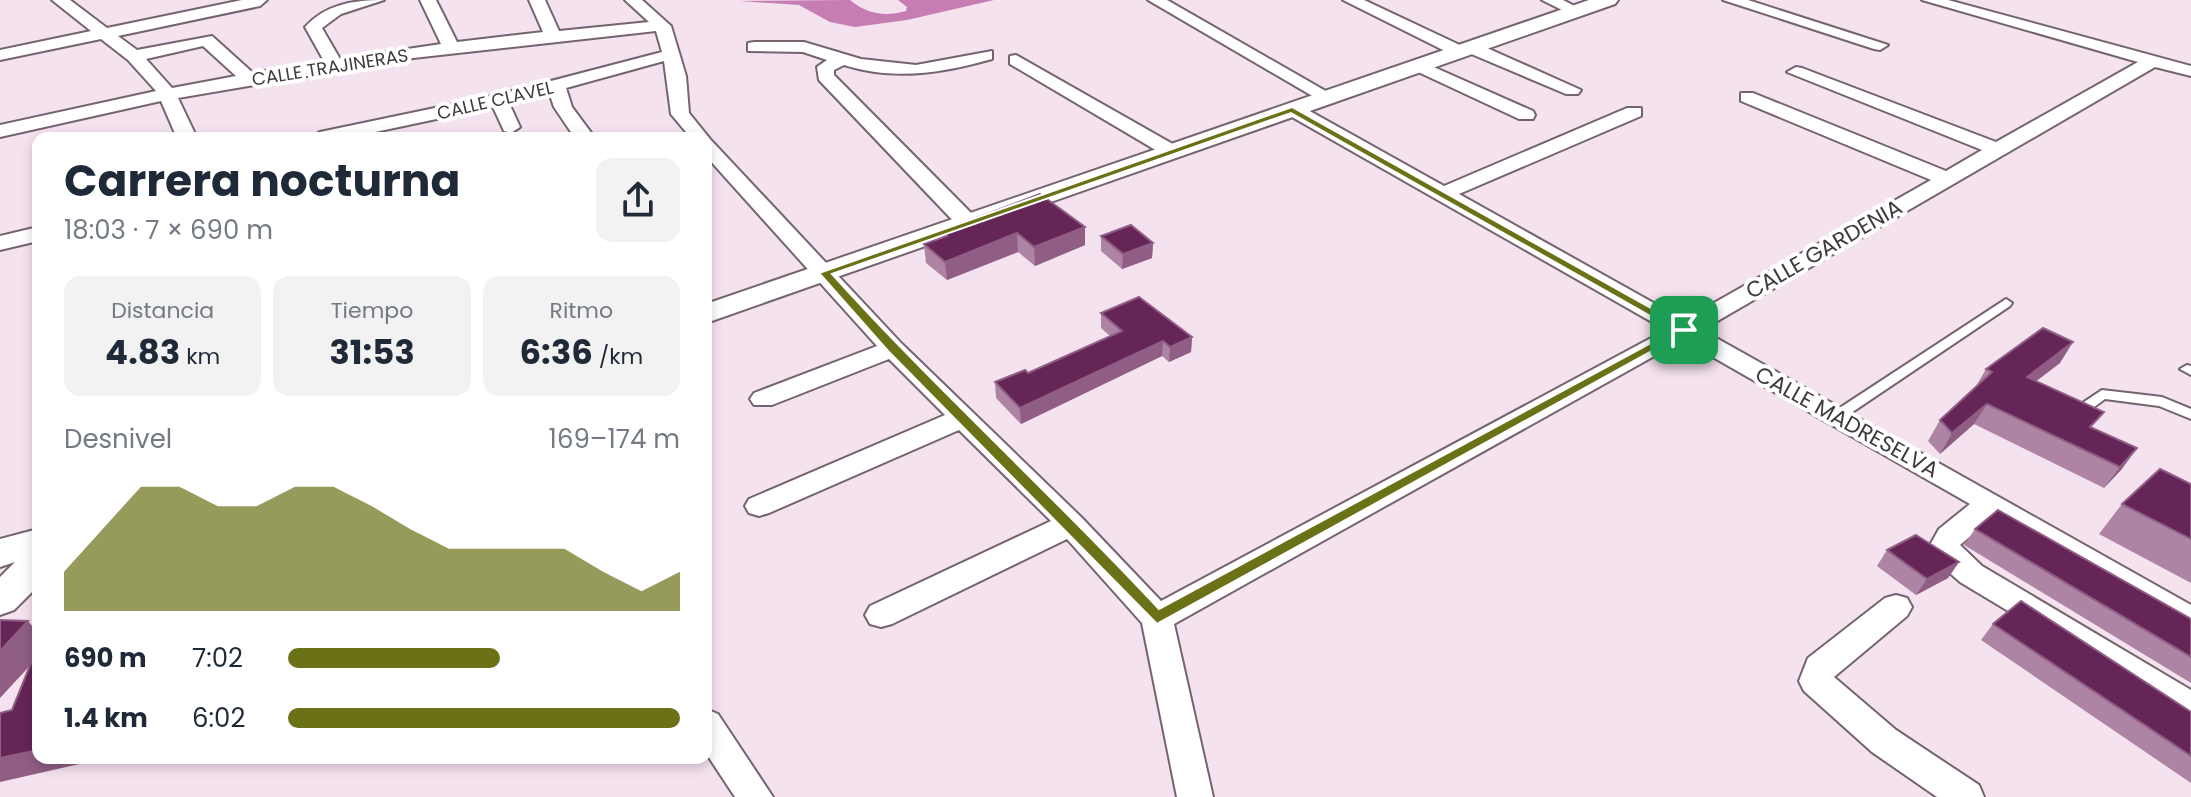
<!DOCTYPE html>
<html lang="es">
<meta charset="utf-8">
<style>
:root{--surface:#fff;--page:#f2f2f3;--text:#1f2937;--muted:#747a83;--accent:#6b7117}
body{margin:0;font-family:Poppins,sans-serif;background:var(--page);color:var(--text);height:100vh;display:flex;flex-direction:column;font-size:30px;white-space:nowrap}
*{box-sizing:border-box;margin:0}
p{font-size:26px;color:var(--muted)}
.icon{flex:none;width:44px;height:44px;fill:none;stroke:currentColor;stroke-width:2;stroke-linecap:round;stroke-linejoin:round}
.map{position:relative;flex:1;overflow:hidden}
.details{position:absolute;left:32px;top:132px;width:680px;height:632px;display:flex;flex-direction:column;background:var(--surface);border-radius:16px;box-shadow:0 4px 12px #0003}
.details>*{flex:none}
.pin{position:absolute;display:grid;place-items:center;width:68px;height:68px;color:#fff;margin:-34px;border-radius:16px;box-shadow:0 4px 12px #0006}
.round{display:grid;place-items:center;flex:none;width:84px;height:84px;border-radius:16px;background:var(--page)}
.summary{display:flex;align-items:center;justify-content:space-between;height:136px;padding:0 32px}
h1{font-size:44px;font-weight:700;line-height:60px}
.figures{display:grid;grid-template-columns:repeat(3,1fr);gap:12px;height:136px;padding:8px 32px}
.figures div{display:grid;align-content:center;border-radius:16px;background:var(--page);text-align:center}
.figures b{font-size:34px;font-weight:700}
.figures small{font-size:22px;font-weight:400}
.figures p{font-size:22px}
.chart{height:224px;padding:16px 32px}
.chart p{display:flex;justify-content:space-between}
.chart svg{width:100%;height:144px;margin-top:8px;fill:var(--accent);opacity:.7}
ul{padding:0 32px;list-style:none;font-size:26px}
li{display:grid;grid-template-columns:128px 96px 1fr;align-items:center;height:60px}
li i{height:20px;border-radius:10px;background:var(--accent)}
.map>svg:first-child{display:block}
.water{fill:#c57db2}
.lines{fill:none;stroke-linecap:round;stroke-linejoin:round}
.service-casing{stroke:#75646f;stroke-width:4}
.minor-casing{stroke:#75646f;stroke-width:4}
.tertiary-casing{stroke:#75646f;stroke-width:4}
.service{fill:#fff;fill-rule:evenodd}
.minor{fill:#fff;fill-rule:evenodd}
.tertiary{fill:#fff;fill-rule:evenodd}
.wall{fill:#ad84a3}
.shaded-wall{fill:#905e85}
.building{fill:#652557;stroke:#905e85;stroke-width:2}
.route{fill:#6b7117;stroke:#fff;stroke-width:2;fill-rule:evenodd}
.labels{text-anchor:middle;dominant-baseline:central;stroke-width:8;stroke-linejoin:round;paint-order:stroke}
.far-street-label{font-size:18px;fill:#40393e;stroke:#fff}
.street-label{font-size:22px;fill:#40393e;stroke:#fff}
</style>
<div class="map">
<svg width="2191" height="797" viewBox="0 0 2191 797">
<rect width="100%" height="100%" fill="#f5e2ef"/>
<path class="water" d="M 850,0 C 867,14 884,17 906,11 L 907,7 L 898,0 L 994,0 L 907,20 L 855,27 L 830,22 L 799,5 L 740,1 Z"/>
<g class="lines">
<defs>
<path id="service" d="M 2006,299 L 2012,303 L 2010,306 L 1842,419 L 1832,419 L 1830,416 L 1832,413 Z
M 2187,365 L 2191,366 L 2191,375 L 2180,369 Z
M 2102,390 L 2162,397 L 2191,409 L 2191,419 L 2159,406 L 2105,399 L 2079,418 L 2069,418 L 2067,415 L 2069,412 Z"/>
<path id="minor" d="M 52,0 L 70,0 L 107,28 L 242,0 L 267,0 L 260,6 L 118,36 L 137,50 L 212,36 L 253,73 L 324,61 L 305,27 C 326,4 354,0 384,0 L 341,14 L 322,28 L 340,59 L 441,44 L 420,0 L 436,0 L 457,42 L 543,32 L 529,0 L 545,0 L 559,31 L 649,22 L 625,0 L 642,0 L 671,26 L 686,76 L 689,113 L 710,139 L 902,344 L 1081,517 L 1161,601 L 1666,330 L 1285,113 L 1285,105 L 1299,105 L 1444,186 L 1627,108 L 1641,108 L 1641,116 L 1459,194 L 1684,320 L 1931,180 L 1741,101 L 1741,93 L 1753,93 L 1946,171 L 1982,150 L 1787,72 L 1796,67 L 1802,68 L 1996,142 L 2138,62 L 1922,0 L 1948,0 L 2191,66 L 2191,76 L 2155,67 L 1702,330 L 2191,605 L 2191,632 L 1993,517 L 1960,545 L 1982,566 L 2191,690 L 2191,721 L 1960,582 L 1941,565 L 1930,545 L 1939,529 L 1970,504 L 1683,340 L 1174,624 L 1213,797 L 1177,797 L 1142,623 L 1067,539 L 892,624 L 881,627 L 870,624 L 865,615 L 870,606 L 1051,521 L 959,430 L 769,513 L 759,516 L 749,513 L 745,506 L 749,499 L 945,415 L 889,359 L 772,405 L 754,405 L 750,399 L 754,393 L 877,346 L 706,156 L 706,138 L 691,138 L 671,114 L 664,61 L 566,88 L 572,107 L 595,138 L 575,138 L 554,107 L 549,92 L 509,103 L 520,127 L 511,133 L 504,131 L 493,107 L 347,138 L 310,138 L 320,132 L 497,95 L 662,52 L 656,31 L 413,58 L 178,98 L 197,138 L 177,138 L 161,101 L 0,137 L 0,125 L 156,91 L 128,60 L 101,39 L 0,60 L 0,50 L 91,31 ZM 203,46 L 236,76 L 172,88 L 146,59 Z
M 1148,0 L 1167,0 L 1336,97 L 1333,101 L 1321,101 Z
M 1343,0 L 1364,0 L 1464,47 L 1478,44 L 1581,90 L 1578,94 L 1566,94 L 1469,53 L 1455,56 Z
M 1542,0 L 1563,0 L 1584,11 L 1570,14 Z
M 1723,0 L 1748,0 L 1888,45 L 1880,50 L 1874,49 Z
M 754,42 L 804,42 L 861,59 L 916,65 L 992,51 L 992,59 C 942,73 895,81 844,65 L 834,70 L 834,75 L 976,218 L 979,223 L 976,228 L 960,228 L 819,80 L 817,67 L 827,60 L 803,52 L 748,51 L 748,43 Z
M 1016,55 L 1178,147 L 1181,151 L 1171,157 L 1164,155 L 1010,64 L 1010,56 Z
M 1420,61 L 1533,111 L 1535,115 L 1533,119 L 1519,119 L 1414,70 L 1411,66 Z
M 38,227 L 38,241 L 0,250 L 0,236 Z
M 1896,595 L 1907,598 L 1912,607 L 1907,616 L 1834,677 L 1896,730 L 1979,785 L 1984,797 L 1937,797 L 1872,752 L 1804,691 L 1799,681 L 1808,658 L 1885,598 Z
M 706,709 L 718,714 L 773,797 L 735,797 L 706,753 Z"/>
<path id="tertiary" d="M 1589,0 L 1618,0 L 1615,4 L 706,323 L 706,304 Z
M 38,529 L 38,586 L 14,610 L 0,615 L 0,577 L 15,562 L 0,567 L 0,539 Z"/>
</defs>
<use href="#service" class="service-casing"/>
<use href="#minor" class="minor-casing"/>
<use href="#tertiary" class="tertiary-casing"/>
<use href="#service" class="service"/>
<use href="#minor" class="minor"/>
<use href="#tertiary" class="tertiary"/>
</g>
<path class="wall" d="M 1040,194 L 1085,245 L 1035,266 L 1018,252 L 947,280 L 926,263 L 924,244 L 942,238 L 941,231 Z
M 1101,236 L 1153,243 L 1152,258 L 1122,269 L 1101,251 Z
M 1101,313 L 1192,337 L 1191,352 L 1169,362 L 1162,356 L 1021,424 L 996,398 L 995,382 L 1028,373 L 1110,336 L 1101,328 Z
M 2060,363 L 2036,381 L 2093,428 L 2137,448 L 2121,470 L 2104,488 L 1974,424 L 1940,454 L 1928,441 L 1940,420 L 1975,388 L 1986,369 Z
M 2191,484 L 2191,583 L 2099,534 L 2122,504 Z
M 1975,529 L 2191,619 L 2191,683 L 1964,545 Z
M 1887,550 L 1959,562 L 1948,578 L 1916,595 L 1877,566 Z
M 1993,624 L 2191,712 L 2191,783 L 1981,640 Z"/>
<path class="shaded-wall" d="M 1085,227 L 1085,245 L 1035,266 L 1034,247 Z
M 1017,233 L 1018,252 L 947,280 L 945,262 Z
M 1153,243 L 1152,258 L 1122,269 L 1123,254 Z
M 1192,337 L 1191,352 L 1169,362 L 1170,347 Z
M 1163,341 L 1162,356 L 1021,424 L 1020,408 Z
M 2073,342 L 2060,363 L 2014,398 L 2027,377 Z
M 1987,404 L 1974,424 L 1940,454 L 1952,433 Z
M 2137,448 L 2121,470 L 2104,488 L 2120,467 Z
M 1959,562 L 1948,578 L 1916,595 L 1927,579 Z
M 28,621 L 38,633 L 38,657 L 0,698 L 0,651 Z
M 38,750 L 38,758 L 106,758 L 0,782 L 0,758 Z"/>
<path class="building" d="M 1040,194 L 1085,227 L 1034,247 L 1017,233 L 945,262 L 924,244 L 947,236 L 941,231 Z
M 1131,225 L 1153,243 L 1123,254 L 1101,236 Z
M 1139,297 L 1192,337 L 1170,347 L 1163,341 L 1020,408 L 995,382 L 1025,370 L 1028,373 L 1122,331 L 1101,313 Z
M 2043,328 L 2073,342 L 2027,377 L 2104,412 L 2090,427 L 2137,448 L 2120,467 L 1987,404 L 1952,433 L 1940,420 L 1992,372 L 1986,369 Z
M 2160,469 L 2191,484 L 2191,539 L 2122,504 Z
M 1998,510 L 2191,619 L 2191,657 L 1975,529 Z
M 1916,535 L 1959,562 L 1927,579 L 1887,550 Z
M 2021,601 L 2191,712 L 2191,756 L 1993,624 Z
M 0,620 L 28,621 L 0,651 Z
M 38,646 L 38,750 L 0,758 L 0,713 L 12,710 Z"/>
<path class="route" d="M 1292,107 L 1690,330 L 1157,624 L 888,351 L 819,273 ZM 1291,113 L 1675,330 L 1159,609 C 1053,495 937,390 832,274 Z"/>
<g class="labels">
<g class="far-street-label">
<text transform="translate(330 67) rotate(-9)">CALLE TRAJINERAS</text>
<text transform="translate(495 100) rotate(-13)">CALLE CLAVEL</text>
</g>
<g class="street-label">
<text transform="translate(1824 249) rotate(-30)">CALLE GARDENIA</text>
<text transform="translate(1847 422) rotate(29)">CALLE MADRESELVA</text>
</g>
</g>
</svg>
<div class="pin" style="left:1684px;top:330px;background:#1e9e55"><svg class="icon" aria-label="arrive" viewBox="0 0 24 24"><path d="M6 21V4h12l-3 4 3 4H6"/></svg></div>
<section class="details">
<div class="summary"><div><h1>Carrera nocturna</h1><p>18:03 · 7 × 690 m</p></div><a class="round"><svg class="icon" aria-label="share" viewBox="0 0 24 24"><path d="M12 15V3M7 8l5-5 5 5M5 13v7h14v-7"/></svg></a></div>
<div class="figures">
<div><p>Distancia</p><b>4.83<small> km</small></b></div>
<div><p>Tiempo</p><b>31:53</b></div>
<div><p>Ritmo</p><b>6:36<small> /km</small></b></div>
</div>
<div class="chart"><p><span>Desnivel</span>169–174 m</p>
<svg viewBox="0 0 160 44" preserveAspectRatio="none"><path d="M0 44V32L10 19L20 6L30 6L40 12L50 12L60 6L70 6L80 12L90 19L100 25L110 25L120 25L130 25L140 32L150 38L160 32V44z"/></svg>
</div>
<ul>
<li><b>690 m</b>7:02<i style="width:54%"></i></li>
<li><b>1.4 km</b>6:02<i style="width:100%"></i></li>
</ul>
</section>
</div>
